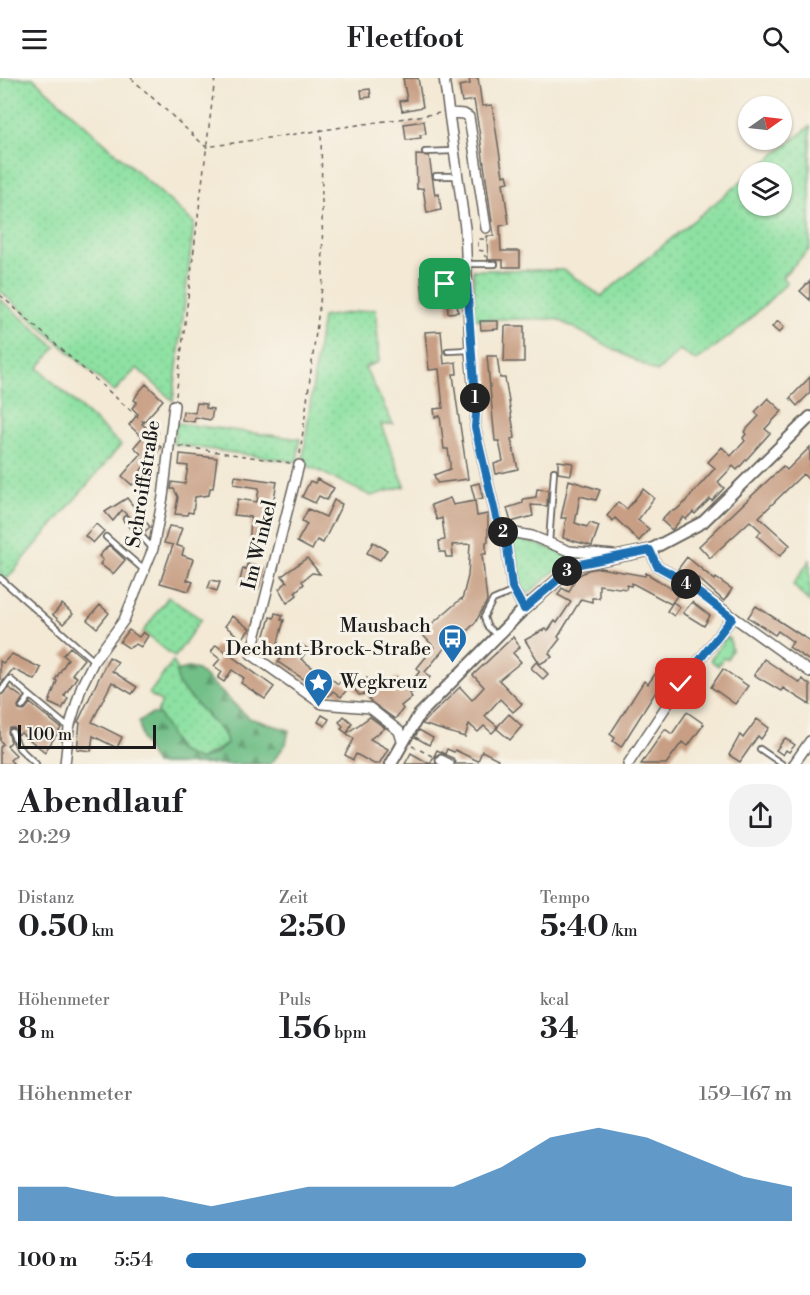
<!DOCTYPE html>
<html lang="de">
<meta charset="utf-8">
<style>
:root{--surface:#fff;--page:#f2f2f2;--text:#202124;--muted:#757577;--accent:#1f6fb2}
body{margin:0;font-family:"Libre Bodoni",serif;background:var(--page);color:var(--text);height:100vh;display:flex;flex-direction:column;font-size:22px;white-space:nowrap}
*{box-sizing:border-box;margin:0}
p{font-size:20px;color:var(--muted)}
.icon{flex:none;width:33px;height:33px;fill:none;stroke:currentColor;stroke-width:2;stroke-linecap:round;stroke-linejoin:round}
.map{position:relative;height:686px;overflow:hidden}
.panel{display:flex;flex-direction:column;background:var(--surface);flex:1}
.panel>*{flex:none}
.needle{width:39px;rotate:76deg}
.buttons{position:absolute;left:738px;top:18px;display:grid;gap:12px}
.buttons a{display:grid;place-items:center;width:54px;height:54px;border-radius:50%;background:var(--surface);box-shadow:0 2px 4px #0004;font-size:30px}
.scale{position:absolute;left:18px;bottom:15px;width:138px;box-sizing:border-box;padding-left:6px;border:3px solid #1c1c1c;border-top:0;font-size:16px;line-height:21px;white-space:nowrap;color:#1c1c1c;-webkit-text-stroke:4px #f7f3e8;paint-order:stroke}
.pin{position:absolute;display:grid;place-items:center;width:51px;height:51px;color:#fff;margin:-26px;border-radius:12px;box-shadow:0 3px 9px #0006}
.km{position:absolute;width:30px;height:30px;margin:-15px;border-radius:50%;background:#222;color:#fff;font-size:16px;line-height:30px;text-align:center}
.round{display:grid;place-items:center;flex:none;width:63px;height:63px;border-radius:24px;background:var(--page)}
.summary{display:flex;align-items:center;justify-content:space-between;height:102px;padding:0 18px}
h1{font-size:33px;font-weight:700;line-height:45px}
.figures{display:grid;grid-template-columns:repeat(3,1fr);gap:9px;height:102px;padding:6px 18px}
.figures div{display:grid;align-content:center}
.figures b{font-size:30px;font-weight:700}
.figures small{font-size:16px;font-weight:400}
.figures p{font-size:16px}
.chart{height:168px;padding:12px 18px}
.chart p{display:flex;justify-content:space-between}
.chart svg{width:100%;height:108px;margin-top:6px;fill:var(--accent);opacity:.7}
ul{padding:0 18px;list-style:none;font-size:20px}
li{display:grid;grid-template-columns:96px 72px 1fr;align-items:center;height:45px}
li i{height:15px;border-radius:8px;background:var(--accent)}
header{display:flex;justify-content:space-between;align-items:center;height:78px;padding:0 18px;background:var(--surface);font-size:27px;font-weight:700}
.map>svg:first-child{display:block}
.green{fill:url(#green-dots);stroke:#547e5f;stroke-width:1.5}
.forest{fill:url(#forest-firs);stroke:#476e52;stroke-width:1.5}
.building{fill:#c89f84}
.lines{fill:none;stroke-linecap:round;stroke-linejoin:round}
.service-casing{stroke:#67645d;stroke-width:8}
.minor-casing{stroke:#67645d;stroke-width:12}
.tertiary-casing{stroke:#67645d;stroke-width:14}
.path{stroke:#67645d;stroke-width:1.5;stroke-dasharray:4.5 4.5;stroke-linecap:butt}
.service{stroke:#fff;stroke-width:4.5}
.minor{stroke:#fff;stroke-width:9}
.tertiary{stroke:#fff;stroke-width:10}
.route-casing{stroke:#fff;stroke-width:12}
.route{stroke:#1f6fb2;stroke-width:8}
.labels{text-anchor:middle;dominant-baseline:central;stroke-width:6;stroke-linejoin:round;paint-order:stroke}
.street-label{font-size:20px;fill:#1c1c1c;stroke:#f7f3e8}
.poi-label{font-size:20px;fill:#1c1c1c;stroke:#f7f3e8;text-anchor:end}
</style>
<header><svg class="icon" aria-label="menu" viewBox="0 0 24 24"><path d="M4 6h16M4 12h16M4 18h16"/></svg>Fleetfoot<svg class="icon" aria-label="search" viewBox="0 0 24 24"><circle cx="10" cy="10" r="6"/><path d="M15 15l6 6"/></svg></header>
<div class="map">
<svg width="810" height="686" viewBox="0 0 810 686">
<defs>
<pattern id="green-dots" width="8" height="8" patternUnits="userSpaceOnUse" patternTransform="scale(1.5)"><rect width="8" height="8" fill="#8de1a2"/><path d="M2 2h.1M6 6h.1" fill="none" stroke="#79c08b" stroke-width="1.8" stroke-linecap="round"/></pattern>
<pattern id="forest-firs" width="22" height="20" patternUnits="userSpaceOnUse" patternTransform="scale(1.5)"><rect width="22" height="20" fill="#72bf88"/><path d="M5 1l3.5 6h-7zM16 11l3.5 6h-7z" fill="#5d9a6e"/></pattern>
</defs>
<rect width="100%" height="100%" fill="#f7f3e8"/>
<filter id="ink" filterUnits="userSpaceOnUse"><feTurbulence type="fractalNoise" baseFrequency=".0167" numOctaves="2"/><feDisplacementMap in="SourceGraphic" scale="12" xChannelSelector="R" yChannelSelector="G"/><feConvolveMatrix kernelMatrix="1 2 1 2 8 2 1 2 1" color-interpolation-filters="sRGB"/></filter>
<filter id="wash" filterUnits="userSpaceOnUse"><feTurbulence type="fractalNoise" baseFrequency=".008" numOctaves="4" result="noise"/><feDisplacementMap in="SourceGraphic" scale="24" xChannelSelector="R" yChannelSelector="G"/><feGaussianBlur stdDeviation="1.35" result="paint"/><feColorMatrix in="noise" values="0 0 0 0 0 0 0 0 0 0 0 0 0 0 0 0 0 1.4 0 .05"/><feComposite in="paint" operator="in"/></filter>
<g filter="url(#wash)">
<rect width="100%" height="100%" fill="#f3e9d5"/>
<path class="green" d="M 0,0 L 33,0 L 194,145 L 173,323 L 137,290 L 114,314 L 0,213 Z
M 810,48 L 810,171 L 782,199 L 787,205 L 743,248 L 696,283 L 680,272 L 657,294 L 557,241 L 473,241 L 473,192 L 564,192 L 601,218 L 748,98 L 748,128 L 782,128 L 782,94 L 753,94 Z
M 0,221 L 56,269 L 38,290 L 121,367 L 6,502 L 0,497 Z
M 376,231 L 379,284 L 365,289 L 393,346 L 381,347 L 405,408 L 371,418 L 304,386 L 303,380 L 322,239 Z
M 176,345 L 300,361 L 297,384 L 173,366 Z
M 521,461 L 572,478 L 529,515 L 522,513 L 522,507 L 517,503 L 511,462 Z
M 810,482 L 810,525 L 793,507 Z
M 168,519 L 201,541 L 175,579 L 143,554 Z
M 726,559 L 730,561 L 732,572 L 727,581 L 724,580 L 718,588 L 710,582 Z
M 173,583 L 177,591 L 178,606 L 225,657 L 227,666 L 199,682 L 179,673 L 157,634 L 162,624 L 149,616 Z"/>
<path class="forest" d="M 188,590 L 198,592 L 249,640 L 289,652 L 286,666 L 271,686 L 155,686 L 142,662 L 139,643 L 151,636 L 159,636 L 179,673 L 199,682 L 214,676 L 227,666 L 225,657 L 178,606 L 176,593 Z"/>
<g id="blocks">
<path class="building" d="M 403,0 L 418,0 L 423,29 L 402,33 L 400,23 L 407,22 Z
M 469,0 L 478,0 L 482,28 L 492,27 L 503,98 L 507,97 L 509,104 L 503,105 L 509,146 L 500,148 L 501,173 L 520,173 L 520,189 L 503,189 L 503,182 L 488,182 L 487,158 L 494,158 L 480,58 L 474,22 L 462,24 L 459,8 L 470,6 Z
M 370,11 L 371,19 L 362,20 L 361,12 Z
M 424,43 L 426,56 L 420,57 L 421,60 L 406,62 L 404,46 Z
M 416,77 L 429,78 L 435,117 L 439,116 L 441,132 L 427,135 L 423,110 L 417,111 Z
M 453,190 L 454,201 L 443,202 L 441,206 L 444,210 L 455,210 L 458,234 L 448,235 L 447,217 L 423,220 L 421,199 L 445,196 L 444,191 Z
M 810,203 L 810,222 L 800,213 Z
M 480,243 L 498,243 L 498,251 L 481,252 Z
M 778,243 L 784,249 L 779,255 L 772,249 Z
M 505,248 L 524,248 L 524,284 L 504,284 Z
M 441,253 L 444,286 L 456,284 L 457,296 L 453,296 L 456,320 L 468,401 L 437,405 L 434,397 L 450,391 L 450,385 L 448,371 L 444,371 L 440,338 L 435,339 L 434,331 L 443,330 L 439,291 L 429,292 L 425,254 Z
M 487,278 L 497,278 L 500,300 L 505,300 L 515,360 L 511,361 L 518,391 L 496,396 L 494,386 L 503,383 L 499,363 L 495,363 Z
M 810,299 L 810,315 L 797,328 L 790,320 Z
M 146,306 L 163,322 L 142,346 L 148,351 L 142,359 L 129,347 L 138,336 L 132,330 L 137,324 L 134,322 L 138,315 Z
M 768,320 L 782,333 L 765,351 L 770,355 L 737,392 L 733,388 L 718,404 L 724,410 L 712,423 L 710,421 L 695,436 L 693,434 L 686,441 L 683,439 L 672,452 L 661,442 L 669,434 L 676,432 L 684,425 L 715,390 L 708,384 L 722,369 L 731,378 L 745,363 L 743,360 L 746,356 L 744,354 L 759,338 L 755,334 Z
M 197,325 L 206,326 L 206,330 L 213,331 L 211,342 L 195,339 L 194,344 L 182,342 L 183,333 L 195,335 Z
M 146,355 L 161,369 L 141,392 L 142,398 L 132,407 L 122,398 L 141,376 L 134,369 Z
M 810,369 L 810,403 L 803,396 L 759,439 L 790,467 L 780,478 L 757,458 L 761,453 L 750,443 L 710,480 L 699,468 L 783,388 L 787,392 Z
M 180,376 L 217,380 L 213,410 L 210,410 L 209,417 L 195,419 L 193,435 L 188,434 L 187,437 L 175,436 L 178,419 L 174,411 L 171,411 L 172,404 L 185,406 L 188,388 L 179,387 Z
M 558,383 L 573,385 L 571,397 L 558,395 Z
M 235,398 L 277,404 L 269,448 L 265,448 L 262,471 L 249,470 L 251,439 L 234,437 L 238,421 L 257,424 L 259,410 L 234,406 Z
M 317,401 L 334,410 L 327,422 L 319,418 L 315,425 L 302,419 L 310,403 L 315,405 Z
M 569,402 L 600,412 L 596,422 L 580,418 L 575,445 L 587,449 L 590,445 L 599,448 L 592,468 L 563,460 L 566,440 L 561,440 Z
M 479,405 L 483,420 L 475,422 L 471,407 Z
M 537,411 L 548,412 L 547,428 L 531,427 L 533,438 L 511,444 L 507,430 L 523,425 L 523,421 L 536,419 Z
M 643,411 L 654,420 L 638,442 L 649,451 L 639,463 L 615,440 L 613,443 L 607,438 L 618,424 L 627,431 Z
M 127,420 L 150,449 L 144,454 L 122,432 L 113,443 L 105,434 Z
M 450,420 L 453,427 L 475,423 L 477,438 L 488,436 L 488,464 L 486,464 L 486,476 L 482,476 L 487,523 L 475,545 L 461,559 L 457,555 L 425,594 L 430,599 L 419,612 L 409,615 L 412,619 L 401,628 L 403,631 L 395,641 L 370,623 L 367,616 L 359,617 L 352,608 L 367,600 L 370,605 L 380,599 L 386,608 L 397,599 L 406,611 L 420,593 L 417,590 L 434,569 L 421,555 L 461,521 L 462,522 L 468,498 L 470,466 L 452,467 L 453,479 L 446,479 L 445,474 L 440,474 L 439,463 L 445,462 L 442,440 L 437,442 L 431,427 Z
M 334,422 L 342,426 L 323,465 L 317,462 L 312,472 L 297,464 L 307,446 L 302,443 L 308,431 L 326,439 Z
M 96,446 L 104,453 L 93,465 L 85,458 Z
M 169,448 L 182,450 L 176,467 L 184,470 L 182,477 L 193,481 L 187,502 L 193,504 L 189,513 L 160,505 L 173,467 L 164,465 Z
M 373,464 L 387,472 L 380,482 L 367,475 Z
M 109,467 L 125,482 L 113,496 L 100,486 L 103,482 L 99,478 Z
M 687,479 L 715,502 L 716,500 L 732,511 L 724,523 L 698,500 L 696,503 L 678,491 Z
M 307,480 L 320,496 L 312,495 L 302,503 L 304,506 L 295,514 L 297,517 L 287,525 L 279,511 L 287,504 L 282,498 Z
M 247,486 L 263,490 L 258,511 L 239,507 L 243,490 L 246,491 Z
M 600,490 L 645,498 L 646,495 L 679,515 L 671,526 L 632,505 L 631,508 L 627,507 L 626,511 L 599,507 L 599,520 L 592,520 L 592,524 L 581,521 L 558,559 L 560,561 L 549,575 L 552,579 L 540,586 L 525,562 L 545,551 L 548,553 L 555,543 L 557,545 L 571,524 L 558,517 L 562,510 L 569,514 L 576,499 L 588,492 Z
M 211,502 L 220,504 L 217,513 L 208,510 Z
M 673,524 L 680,529 L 674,538 L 667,533 Z
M 692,524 L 710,538 L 704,548 L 683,535 Z
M 62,526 L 73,536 L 63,546 L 53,537 Z
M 100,527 L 109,535 L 97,550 L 87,542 Z
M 756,528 L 810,563 L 810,583 L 789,569 L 793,564 L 778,553 L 775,557 L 748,539 Z
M 275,535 L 283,537 L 281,542 L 284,542 L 276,572 L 265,569 L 267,562 L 264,561 L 270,539 L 274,540 Z
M 232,538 L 250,551 L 242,561 L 225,548 Z
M 129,552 L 139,559 L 143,554 L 148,558 L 141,569 L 136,566 L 129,570 L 120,564 Z
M 513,559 L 520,569 L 513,575 L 521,584 L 499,602 L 522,626 L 513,634 L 500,621 L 485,638 L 498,649 L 492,655 L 484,648 L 478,654 L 469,646 L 465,659 L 422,646 L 460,609 L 472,622 L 484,609 L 473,597 Z
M 301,566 L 308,571 L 301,581 L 328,601 L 329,599 L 338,606 L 340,603 L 349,609 L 341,619 L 333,613 L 329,618 L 278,584 L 290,568 L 296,572 Z
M 216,567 L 274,609 L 265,621 L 241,605 L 244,600 L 232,592 L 224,604 L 218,600 L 222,594 L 214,588 L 220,581 L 211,574 Z
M 70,569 L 84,581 L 72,596 L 77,599 L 64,618 L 68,620 L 62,631 L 49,625 L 57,603 L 55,602 L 68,581 L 63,577 Z
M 12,576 L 41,590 L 35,602 L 13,591 L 0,607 L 0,583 L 3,585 Z
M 109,579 L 118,584 L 112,593 L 137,609 L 132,616 L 112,604 L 92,644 L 122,659 L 117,670 L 93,658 L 91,673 L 77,671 L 80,645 L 78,644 Z
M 764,581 L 800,605 L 802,601 L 810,607 L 810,627 L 783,610 L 781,613 L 754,597 Z
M 536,584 L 548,596 L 543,601 L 531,590 Z
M 664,584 L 672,589 L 669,593 L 673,595 L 665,607 L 662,604 L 621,669 L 613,663 L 615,660 L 610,656 L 644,603 L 648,606 Z
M 723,591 L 748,608 L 735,626 L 711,609 Z
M 9,610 L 23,620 L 18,628 L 19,632 L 24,633 L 30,625 L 61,650 L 45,674 L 21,655 L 18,657 L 14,650 L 10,650 L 8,654 L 11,664 L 7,668 L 16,677 L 10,682 L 14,686 L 0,686 L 0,669 L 3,666 L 0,662 L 0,617 Z
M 687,634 L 704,646 L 688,668 L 682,664 L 666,686 L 641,686 L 665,651 L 672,656 Z
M 509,636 L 522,648 L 510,662 L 496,650 Z
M 322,637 L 329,641 L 325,648 L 318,644 Z
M 344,638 L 352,645 L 347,655 L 370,639 L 385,650 L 370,661 L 388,671 L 379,686 L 374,686 L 356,676 L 353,682 L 345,677 L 354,661 L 341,651 L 343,648 L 339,644 Z
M 757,641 L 769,650 L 761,661 L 758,658 L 740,684 L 729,677 L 740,657 L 743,660 Z
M 419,652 L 433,660 L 429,667 L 415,659 Z
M 785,660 L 795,667 L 789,674 L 786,672 L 783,677 L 776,672 Z
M 447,671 L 454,674 L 455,672 L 478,683 L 482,673 L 498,681 L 495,686 L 456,686 L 453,680 L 441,675 L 435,678 L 436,686 L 405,686 L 411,675 L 430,686 L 437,672 L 445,676 Z"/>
</g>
</g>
<g filter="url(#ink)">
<use href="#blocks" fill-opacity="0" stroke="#67645d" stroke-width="1.5"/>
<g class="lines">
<defs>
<path id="service" d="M 425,74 L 453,73
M 436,98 L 457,98
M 467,186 L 495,186
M 445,206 L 467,204
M 448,273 L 470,272
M 126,441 L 153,471
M 106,459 L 144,492
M 549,465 L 554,393
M 0,500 L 94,583
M 497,558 L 487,548 L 484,539 L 493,522 L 514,513
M 1,613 L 10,601 L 69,650
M 22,629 L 30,618
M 12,654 L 19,670 L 36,686
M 760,671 L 782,686"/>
<path id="minor" d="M 444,0 L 465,150 L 470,272 L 476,336 L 475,349 L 496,439 L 507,469 L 512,509 L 524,531
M 450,35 L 464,36 L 469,39 L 486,150
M 299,387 L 251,576 L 322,626 L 370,630 L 399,653 L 402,663
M 515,455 L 532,458 L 569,473 L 613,477
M 650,472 L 657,488 L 679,500 L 810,594
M 441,682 L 449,686
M 65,686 L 69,650 L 82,607 L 94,583 L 124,542 L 153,471 L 163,419 L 174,327
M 628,686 L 681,606 L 732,540
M 794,686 L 810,663"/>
<path id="tertiary" d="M 391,686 L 419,637 L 524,531 L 575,487 L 650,472 L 703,444 L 810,339"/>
</defs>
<use href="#service" class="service-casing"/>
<use href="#minor" class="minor-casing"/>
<use href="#tertiary" class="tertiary-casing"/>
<path class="path" d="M 131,0 L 206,69 L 440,35
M 484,161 L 478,161 L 478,172 L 484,173 L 485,179
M 0,217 L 156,355 L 161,355
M 176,318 L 215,0
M 179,368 L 290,385
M 300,376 L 323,201 L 321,51
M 412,668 L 432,678"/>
<use href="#service" class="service"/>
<use href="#minor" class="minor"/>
<use href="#tertiary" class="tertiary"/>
</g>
</g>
<g class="lines" filter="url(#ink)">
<defs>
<path id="route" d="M 445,206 L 467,204 L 476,336 L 475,349 L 496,439 L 507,469 L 512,509 L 524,531 L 575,487 L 650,472 L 657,488 L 679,500 L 732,540 L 681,606"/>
</defs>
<use href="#route" class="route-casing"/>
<use href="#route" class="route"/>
</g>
<defs>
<symbol id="bus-pin" viewBox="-11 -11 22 30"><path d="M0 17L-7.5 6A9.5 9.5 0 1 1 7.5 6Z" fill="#1f6fb2" stroke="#f7f3e8"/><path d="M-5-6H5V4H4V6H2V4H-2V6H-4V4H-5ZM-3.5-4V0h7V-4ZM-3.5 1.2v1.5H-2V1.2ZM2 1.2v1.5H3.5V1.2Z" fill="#fff"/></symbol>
<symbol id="sight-pin" viewBox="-11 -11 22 30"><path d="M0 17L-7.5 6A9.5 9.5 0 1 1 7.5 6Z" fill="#1f6fb2" stroke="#f7f3e8"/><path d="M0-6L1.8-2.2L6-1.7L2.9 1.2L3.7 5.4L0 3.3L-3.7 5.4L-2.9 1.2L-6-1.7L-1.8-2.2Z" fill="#fff"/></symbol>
</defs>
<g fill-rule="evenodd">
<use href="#bus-pin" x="436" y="544" width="33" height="45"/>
<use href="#sight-pin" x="302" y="588" width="33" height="45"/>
</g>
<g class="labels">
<g class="street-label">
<text transform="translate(144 406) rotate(-81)">Schroiffstraße</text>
<text transform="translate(260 467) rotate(-76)">Im Winkel</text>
</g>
<g class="poi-label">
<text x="431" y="548">Mausbach<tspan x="431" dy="23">Dechant-Brock-Straße</tspan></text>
<text x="340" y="604" text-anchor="start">Wegkreuz</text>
</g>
</g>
</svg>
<div class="buttons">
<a><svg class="needle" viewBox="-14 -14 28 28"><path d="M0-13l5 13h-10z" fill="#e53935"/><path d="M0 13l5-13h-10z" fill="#757577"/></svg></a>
<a><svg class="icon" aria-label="layers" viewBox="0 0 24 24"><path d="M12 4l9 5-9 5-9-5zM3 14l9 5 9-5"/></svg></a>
</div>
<div class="scale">100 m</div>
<div class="pin" style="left:445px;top:206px;background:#1e9e55"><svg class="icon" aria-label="arrive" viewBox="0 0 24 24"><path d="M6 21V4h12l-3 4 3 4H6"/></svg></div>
<div class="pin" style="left:681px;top:606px;background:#d93025"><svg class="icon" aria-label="check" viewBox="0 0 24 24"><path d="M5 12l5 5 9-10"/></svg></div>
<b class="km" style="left:475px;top:320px">1</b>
<b class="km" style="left:503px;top:454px">2</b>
<b class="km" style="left:567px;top:493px">3</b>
<b class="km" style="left:686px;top:506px">4</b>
</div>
<section class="panel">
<div class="summary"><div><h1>Abendlauf</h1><p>20:29</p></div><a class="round"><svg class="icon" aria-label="share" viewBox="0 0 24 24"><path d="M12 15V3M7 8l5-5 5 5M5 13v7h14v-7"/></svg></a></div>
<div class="figures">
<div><p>Distanz</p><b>0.50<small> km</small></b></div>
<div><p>Zeit</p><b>2:50</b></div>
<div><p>Tempo</p><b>5:40<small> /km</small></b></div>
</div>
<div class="figures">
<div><p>Höhenmeter</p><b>8<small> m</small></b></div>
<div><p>Puls</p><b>156<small> bpm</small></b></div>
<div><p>kcal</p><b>34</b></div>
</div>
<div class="chart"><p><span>Höhenmeter</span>159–167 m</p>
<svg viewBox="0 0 160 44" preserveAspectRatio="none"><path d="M0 44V30L10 30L20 34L30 34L40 38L50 34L60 30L70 30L80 30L90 30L100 22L110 10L120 6L130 10L140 18L150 26L160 30V44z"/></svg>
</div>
<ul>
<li><b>100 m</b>5:54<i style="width:66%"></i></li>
</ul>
</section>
